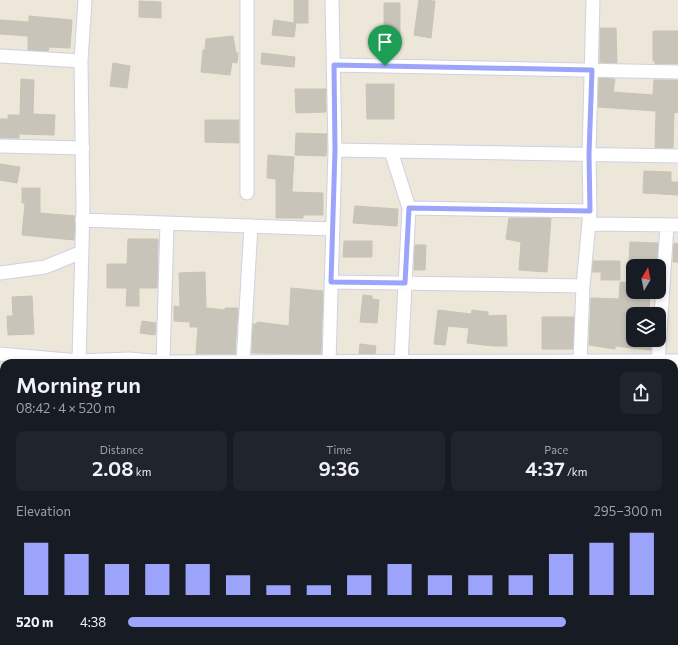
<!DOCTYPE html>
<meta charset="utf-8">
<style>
:root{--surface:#171b24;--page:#20242c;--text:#f1f3f6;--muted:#9ea1a6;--accent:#9ca3fa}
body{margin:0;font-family:Commissioner,sans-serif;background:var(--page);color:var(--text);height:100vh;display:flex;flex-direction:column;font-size:15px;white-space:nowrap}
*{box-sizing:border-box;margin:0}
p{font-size:13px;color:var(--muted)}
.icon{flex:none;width:22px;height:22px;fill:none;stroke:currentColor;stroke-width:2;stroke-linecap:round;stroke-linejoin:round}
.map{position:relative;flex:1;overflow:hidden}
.side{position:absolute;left:0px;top:359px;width:678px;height:286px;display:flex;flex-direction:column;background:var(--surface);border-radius:12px 12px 0 0;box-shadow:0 2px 6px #0003}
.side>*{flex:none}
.needle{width:26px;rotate:10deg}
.fabs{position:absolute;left:626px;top:259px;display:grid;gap:8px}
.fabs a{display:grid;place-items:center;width:40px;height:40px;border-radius:8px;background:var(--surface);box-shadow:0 2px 6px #0003;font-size:20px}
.pin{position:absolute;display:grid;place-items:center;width:34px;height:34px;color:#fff;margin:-41px -17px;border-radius:50% 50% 50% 0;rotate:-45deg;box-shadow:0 0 4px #0007}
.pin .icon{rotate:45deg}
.round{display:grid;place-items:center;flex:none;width:42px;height:42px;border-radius:8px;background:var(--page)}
.headline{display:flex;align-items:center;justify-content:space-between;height:68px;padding:0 16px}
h1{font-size:22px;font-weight:600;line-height:30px}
.figures{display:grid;grid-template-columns:repeat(3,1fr);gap:6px;height:68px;padding:4px 16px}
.figures div{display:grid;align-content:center;border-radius:8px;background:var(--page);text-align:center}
.figures b{font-size:20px;font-weight:600}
.figures small{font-size:11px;font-weight:400}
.figures p{font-size:11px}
.chart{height:112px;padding:8px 16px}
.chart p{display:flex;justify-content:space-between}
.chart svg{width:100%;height:72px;margin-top:4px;stroke:var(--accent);stroke-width:6}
ul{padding:0 16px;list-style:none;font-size:13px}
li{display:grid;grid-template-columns:64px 48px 1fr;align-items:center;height:30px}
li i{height:10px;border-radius:5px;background:var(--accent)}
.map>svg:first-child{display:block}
.building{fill:#c8c4b9;stroke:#c8c4b3}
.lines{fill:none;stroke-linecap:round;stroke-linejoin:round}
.street-casing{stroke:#cfd0e4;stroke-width:15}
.street{stroke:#fff;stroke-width:13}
.route-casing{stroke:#fff;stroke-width:8}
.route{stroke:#9ca3fa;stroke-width:5}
</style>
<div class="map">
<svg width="678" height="645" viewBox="0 0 678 645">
<rect width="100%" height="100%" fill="#ede7da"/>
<path class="building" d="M 294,0 L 308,0 L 308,23 L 296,23 L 294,37 L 272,35 L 274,20 L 294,23 Z
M 419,0 L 435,1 L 431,38 L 414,35 Z
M 139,1 L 161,2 L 161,18 L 139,17 Z
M 384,3 L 400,3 L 400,37 L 384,37 Z
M 29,16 L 72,20 L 70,48 L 49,47 L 48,51 L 28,50 L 28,36 L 0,34 L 0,20 L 29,22 Z
M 600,28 L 616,28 L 617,63 L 600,62 Z
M 653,31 L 678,31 L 678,64 L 655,64 L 655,61 L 653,61 Z
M 233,36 L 236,53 L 238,53 L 237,63 L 232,62 L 230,75 L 201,72 L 203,50 L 205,50 L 206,39 Z
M 262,53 L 295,57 L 294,67 L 261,64 Z
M 113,63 L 130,66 L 127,88 L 110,86 Z
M 599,78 L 615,79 L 613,92 L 653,95 L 654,80 L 678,80 L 678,113 L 674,112 L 673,148 L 655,148 L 656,111 L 598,107 Z
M 21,79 L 34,80 L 33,114 L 55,115 L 54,135 L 19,134 L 19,138 L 0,138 L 0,119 L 8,119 L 8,115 L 20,115 Z
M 366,84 L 394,84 L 394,119 L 367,119 Z
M 295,89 L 326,89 L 326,112 L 296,113 Z
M 205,120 L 239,120 L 239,143 L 205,142 Z
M 296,133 L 327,134 L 326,156 L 295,155 Z
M 268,155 L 294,157 L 292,192 L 323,193 L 323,215 L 303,215 L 303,218 L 276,218 L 276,179 L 267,178 Z
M 0,164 L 20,167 L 17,183 L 0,180 Z
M 644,171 L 671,172 L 671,182 L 678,182 L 678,195 L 643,193 Z
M 22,188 L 40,188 L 40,213 L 75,216 L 74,240 L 22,235 L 25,203 L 22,203 Z
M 355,206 L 398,209 L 397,226 L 353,223 Z
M 509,218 L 551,218 L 547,272 L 519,270 L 521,242 L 506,239 Z
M 128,239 L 158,239 L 157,288 L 139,288 L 139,306 L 126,306 L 127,288 L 107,288 L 107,264 L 127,264 Z
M 344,241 L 372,241 L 372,257 L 343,257 Z
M 630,242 L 658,243 L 657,261 L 629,260 Z
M 674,243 L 678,244 L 678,262 L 673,262 Z
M 415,245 L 426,245 L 425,270 L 414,270 Z
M 593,261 L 620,261 L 620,280 L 601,280 L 601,272 L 592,272 Z
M 205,272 L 206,308 L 225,310 L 225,308 L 238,308 L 235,354 L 196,354 L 198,327 L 190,327 L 190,322 L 174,321 L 174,306 L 180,307 L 179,273 Z
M 620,282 L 633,283 L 633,292 L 650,292 L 649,314 L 633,314 L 633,340 L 651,340 L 651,350 L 615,346 L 615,349 L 589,345 L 591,298 L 619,299 Z
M 291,288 L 323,291 L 321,354 L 252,353 L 253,324 L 257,324 L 257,322 L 289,326 Z
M 363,295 L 372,296 L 372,299 L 379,300 L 377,323 L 360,322 Z
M 32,296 L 34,334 L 8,335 L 7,316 L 13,316 L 12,297 Z
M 438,310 L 471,314 L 472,310 L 488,312 L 488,316 L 506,315 L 507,346 L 493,346 L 467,343 L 469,328 L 448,326 L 445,345 L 434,344 Z
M 542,317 L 574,317 L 573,349 L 542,349 Z
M 142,321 L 156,323 L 155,335 L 140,333 Z
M 360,344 L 376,346 L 375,354 L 359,354 Z"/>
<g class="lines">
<defs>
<path id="street" d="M 247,0 L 247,193
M 0,56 L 81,61
M 334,65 L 678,72
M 0,146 L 83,148
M 335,150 L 678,156
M 391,151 L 409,208
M 82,220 L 332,229
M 590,224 L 678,225
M 0,273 L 45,267 L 82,252
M 331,282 L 583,286
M 0,354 L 79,361 L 129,359 L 163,362 L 678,361
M 79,361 L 83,207 L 81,61 L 85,0
M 163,362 L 167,224
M 243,362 L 251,226
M 401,362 L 409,208 L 590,211
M 580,362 L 583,286 L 590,211 L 589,155 L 593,0
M 329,363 L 335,150 L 332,0
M 658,363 L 667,225
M 674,460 L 678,460
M 0,470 L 4,470
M 674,589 L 678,590
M 91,645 L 92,641
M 400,645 L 401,641
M 597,645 L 597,641"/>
</defs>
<use href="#street" class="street-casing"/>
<use href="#street" class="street"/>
</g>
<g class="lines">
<defs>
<path id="route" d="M 334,65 L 592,70 L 589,154 L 590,211 L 409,208 L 405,283 L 331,282 L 335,150 Z"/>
</defs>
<use href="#route" class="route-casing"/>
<use href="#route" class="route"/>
</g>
</svg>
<div class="fabs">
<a><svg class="needle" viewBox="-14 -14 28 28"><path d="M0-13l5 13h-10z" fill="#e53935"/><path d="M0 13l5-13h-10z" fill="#9ea1a6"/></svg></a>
<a><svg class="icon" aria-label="layers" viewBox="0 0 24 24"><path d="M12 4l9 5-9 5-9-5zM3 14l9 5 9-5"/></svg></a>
</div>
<div class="pin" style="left:385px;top:66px;background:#1e9e55"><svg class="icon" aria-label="arrive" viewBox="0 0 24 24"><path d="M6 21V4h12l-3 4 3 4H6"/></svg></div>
<section class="side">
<div class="headline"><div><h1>Morning run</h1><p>08:42 · 4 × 520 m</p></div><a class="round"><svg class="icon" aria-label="share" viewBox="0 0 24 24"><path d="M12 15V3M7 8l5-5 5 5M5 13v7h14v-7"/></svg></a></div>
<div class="figures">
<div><p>Distance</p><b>2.08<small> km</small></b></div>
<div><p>Time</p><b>9:36</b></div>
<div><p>Pace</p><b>4:37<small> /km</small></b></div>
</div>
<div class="chart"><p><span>Elevation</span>295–300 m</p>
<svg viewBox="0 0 160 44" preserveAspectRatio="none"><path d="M5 44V12M15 44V19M25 44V25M35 44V25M45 44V25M55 44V32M65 44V38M75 44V38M85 44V32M95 44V25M105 44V32M115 44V32M125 44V32M135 44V19M145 44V12M155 44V6"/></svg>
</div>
<ul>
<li><b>520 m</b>4:38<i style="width:82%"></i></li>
</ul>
</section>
</div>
